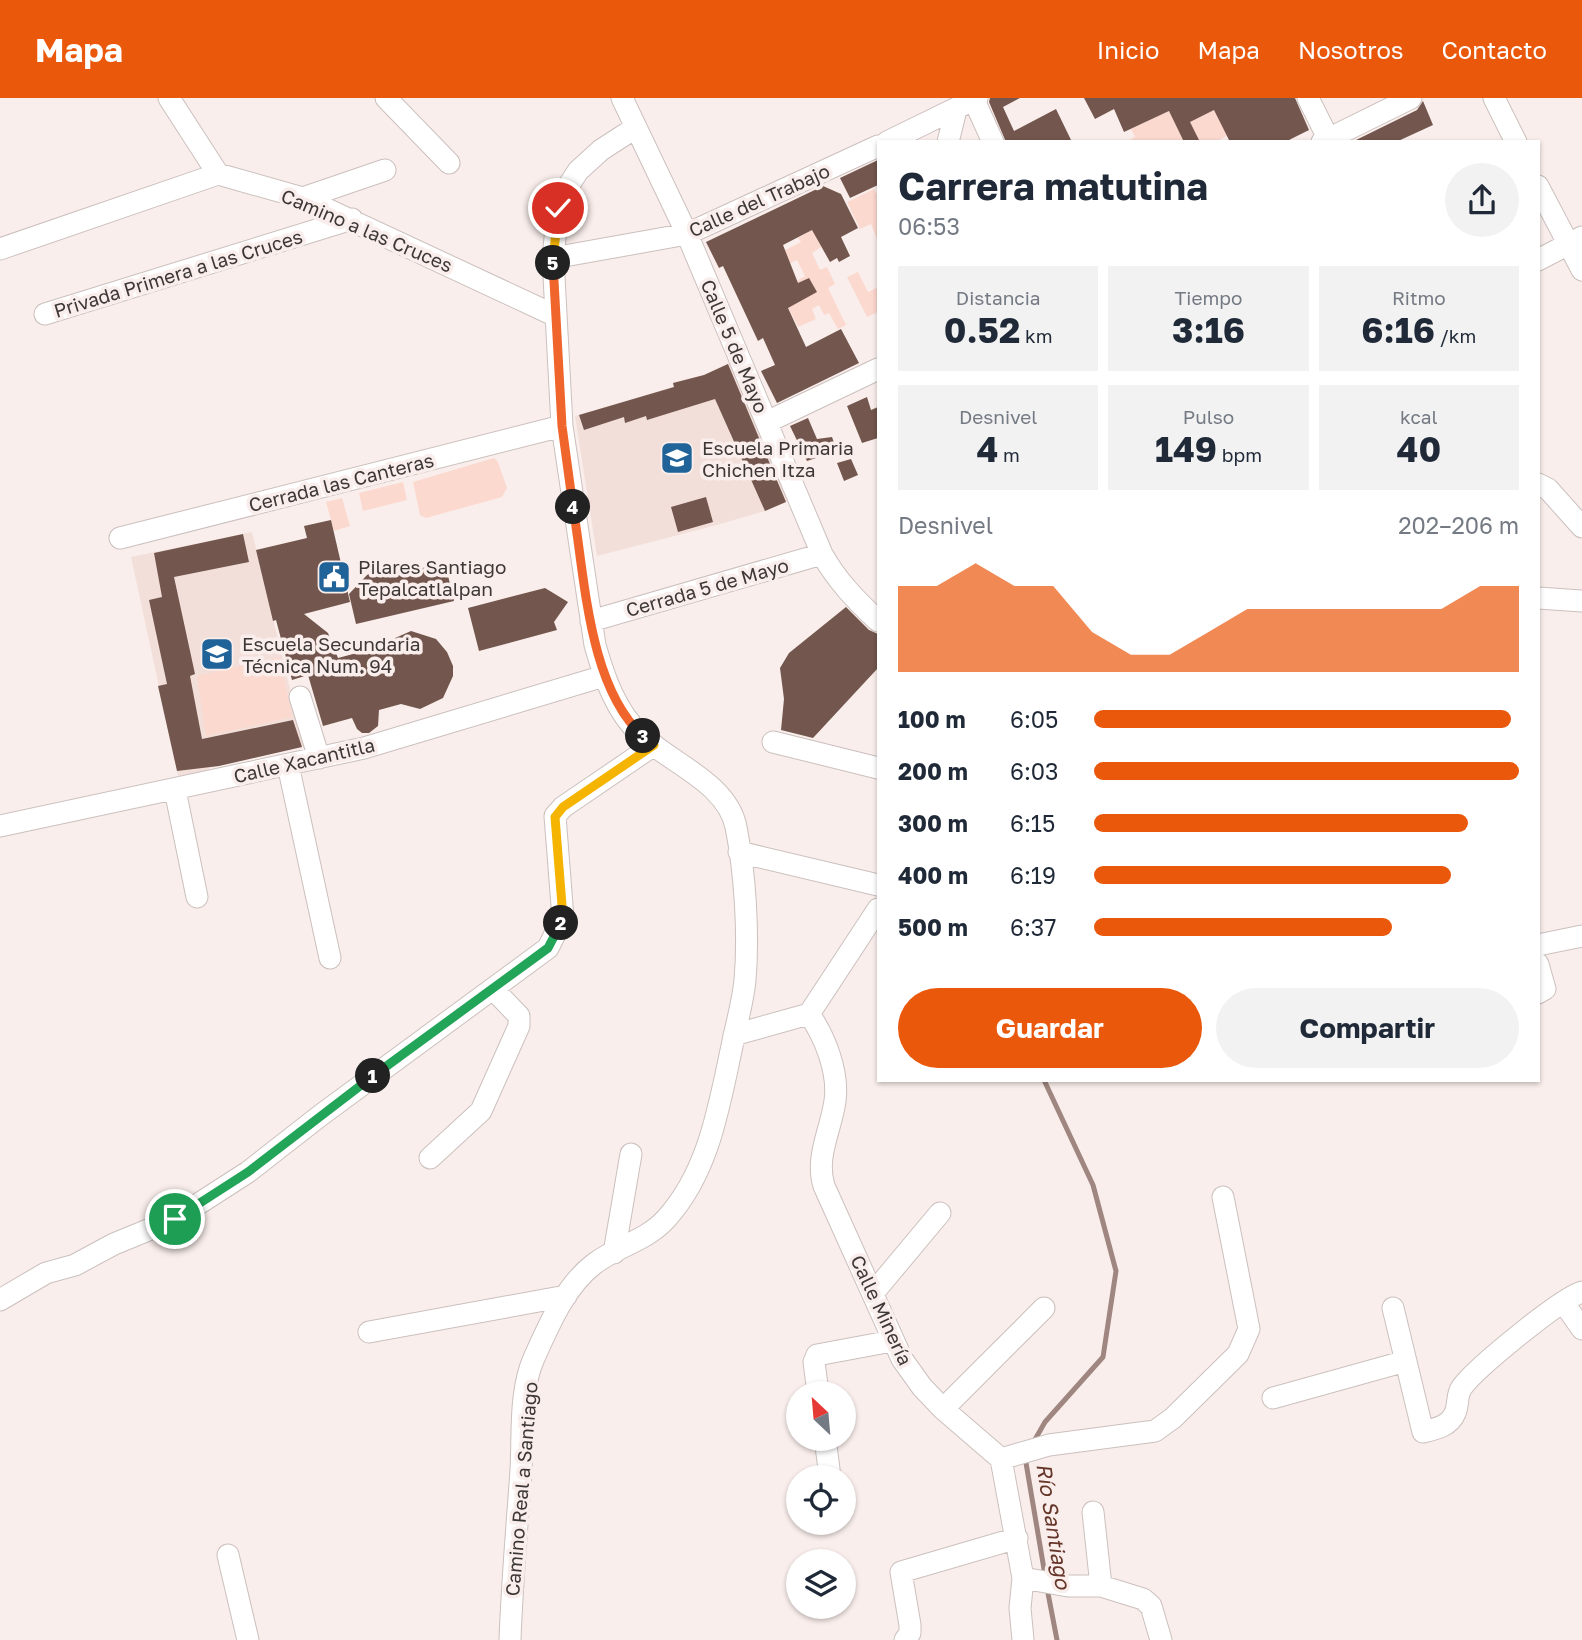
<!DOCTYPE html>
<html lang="es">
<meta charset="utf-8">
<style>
:root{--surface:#fff;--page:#f2f2f3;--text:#1f2937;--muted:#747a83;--accent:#ea580c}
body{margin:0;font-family:"Golos Text",sans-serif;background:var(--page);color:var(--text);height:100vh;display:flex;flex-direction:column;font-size:26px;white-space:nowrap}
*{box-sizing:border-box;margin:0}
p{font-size:23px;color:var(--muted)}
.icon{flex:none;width:38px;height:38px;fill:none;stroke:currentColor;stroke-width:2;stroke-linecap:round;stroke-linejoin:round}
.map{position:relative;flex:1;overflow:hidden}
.sheet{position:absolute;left:877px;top:42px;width:663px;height:942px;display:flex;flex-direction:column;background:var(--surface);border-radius:0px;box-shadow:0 2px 5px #0004}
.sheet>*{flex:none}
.needle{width:46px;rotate:334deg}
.controls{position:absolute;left:786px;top:1283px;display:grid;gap:14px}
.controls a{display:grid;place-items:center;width:70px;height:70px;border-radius:50%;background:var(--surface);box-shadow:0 2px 5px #0004;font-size:35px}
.pin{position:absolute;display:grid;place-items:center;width:60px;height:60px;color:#fff;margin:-30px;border:4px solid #fff;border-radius:50%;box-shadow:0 2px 7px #0007}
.km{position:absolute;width:35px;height:35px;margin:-18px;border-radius:50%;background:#222;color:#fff;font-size:19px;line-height:35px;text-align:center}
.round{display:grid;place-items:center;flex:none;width:74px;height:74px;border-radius:37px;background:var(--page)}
.head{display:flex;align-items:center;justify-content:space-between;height:119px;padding:0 21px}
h1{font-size:38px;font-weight:700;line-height:52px}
.figures{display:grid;grid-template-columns:repeat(3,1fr);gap:10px;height:119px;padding:7px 21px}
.figures div{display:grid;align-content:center;border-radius:0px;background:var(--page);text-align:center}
.figures b{font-size:35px;font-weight:700}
.figures small{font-size:19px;font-weight:400}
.figures p{font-size:19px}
.chart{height:196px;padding:14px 21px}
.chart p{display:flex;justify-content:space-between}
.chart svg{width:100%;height:126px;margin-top:7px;fill:var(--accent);opacity:.7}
.action{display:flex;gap:14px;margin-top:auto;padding:14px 21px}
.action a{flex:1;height:80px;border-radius:42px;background:var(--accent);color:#fff;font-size:28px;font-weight:700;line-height:80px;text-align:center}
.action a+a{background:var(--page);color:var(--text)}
ul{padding:0 21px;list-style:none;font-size:23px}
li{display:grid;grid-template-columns:112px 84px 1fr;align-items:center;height:52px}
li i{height:18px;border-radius:9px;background:var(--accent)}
header{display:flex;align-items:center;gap:42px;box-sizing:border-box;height:98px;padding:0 35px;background:var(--accent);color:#fff}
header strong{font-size:33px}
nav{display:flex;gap:38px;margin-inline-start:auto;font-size:24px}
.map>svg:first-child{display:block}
.built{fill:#f3dfda}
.green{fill:#fcd9cf}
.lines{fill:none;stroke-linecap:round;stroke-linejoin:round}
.stream{stroke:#9f8680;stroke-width:5}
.building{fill:#73564d}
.minor-casing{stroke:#cbc0bd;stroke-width:23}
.minor{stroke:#fff;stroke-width:21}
.split-1-casing{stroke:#fff;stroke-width:14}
.split-2-casing{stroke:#fff;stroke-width:14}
.split-3-casing{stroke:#fff;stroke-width:14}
.split-4-casing{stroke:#fff;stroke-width:14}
.split-5-casing{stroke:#fff;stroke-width:14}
.split-6-casing{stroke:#fff;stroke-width:14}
.split-1{stroke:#22a559;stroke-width:9}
.split-2{stroke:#22a559;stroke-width:9}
.split-3{stroke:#f5b400;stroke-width:9}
.split-4{stroke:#f0652b;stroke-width:9}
.split-5{stroke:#f0652b;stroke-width:9}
.split-6{stroke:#f5b400;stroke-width:9}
.labels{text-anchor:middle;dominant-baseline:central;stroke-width:7;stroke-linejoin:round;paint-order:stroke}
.street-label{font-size:19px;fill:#3d3837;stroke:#f9eeeb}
.poi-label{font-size:19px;fill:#3d3837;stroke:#f9eeeb;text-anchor:start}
.water-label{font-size:21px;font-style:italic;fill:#643528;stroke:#f9eeeb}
</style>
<header>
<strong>Mapa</strong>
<nav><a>Inicio</a><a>Mapa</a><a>Nosotros</a><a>Contacto</a></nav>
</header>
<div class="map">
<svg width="1582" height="1542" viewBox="0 0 1582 1542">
<rect width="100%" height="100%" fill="#f9eeeb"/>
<path class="built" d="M 731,264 L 792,401 L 765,413 L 717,427 L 597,458 L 575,318 L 673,289 L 673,285 L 704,277 Z
M 252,434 L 304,648 L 209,670 L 211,679 L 180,686 L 131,459 Z"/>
<path class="green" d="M 1226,6 L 1229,37 L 1215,44 L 1199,44 L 1186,17 L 1198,20 Z
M 1169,13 L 1184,44 L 1126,44 L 1135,39 L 1131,31 Z
M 874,91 L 878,98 L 877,141 L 871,126 L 860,131 L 847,104 Z
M 803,126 L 831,131 L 816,139 L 821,149 L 812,155 L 820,172 L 827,169 L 835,186 L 828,190 L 846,227 L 838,231 L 829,215 L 824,217 L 819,207 L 812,211 L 816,221 L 798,229 L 780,193 L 805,178 L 797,162 L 771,174 L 765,162 L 801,144 L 798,140 L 807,135 Z
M 858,174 L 868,194 L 878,189 L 878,214 L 867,219 L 847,179 Z
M 494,360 L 498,364 L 507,390 L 502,399 L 426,420 L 420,417 L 413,384 Z
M 403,384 L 407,402 L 363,413 L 359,395 Z
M 342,400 L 350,428 L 334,433 L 326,404 Z
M 280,559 L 292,619 L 206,638 L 197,578 Z"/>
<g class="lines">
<path class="stream" d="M 1033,1345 L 1045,1324 L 1103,1259 L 1116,1173 L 1093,1087 L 1044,982
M 1025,1359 L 1045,1477
M 1047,1490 L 1057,1542"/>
</g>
<path class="building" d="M 990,0 L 1020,0 L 1003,9 L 1014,33 L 1056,11 L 1072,44 L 1006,44 L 989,4 Z
M 1084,0 L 1295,0 L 1309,32 L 1285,44 L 1230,44 L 1214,12 L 1190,24 L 1200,44 L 1184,44 L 1169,13 L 1124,34 L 1114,11 L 1095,21 Z
M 1423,3 L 1433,27 L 1396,44 L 1352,44 L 1417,12 Z
M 878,62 L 878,87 L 850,100 L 840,80 Z
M 823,88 L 841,96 L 858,130 L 841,139 L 850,158 L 839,164 L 837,160 L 830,164 L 812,132 L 783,147 L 798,185 L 809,180 L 817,194 L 788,210 L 806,249 L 841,231 L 859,265 L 777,305 L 761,273 L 775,267 L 763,240 L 758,243 L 723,168 L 719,170 L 706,144 Z
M 728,266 L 786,404 L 765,413 L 715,301 L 647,322 L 646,318 L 625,325 L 624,319 L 584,332 L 579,317 L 674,289 L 673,285 L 704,277 Z
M 867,299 L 871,312 L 878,309 L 878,340 L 862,345 L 847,308 Z
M 808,320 L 817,341 L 832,339 L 837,353 L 807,363 L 790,328 Z
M 851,361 L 858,377 L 844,383 L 837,365 Z
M 706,399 L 713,424 L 678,434 L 671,409 Z
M 331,422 L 350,504 L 304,516 L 328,535 L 338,560 L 368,552 L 411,533 L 436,541 L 447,554 L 453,568 L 453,578 L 443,600 L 420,611 L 401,606 L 379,612 L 378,628 L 369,635 L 362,635 L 357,631 L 352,620 L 323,628 L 308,577 L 292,582 L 276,522 L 273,523 L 256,452 L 307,440 L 304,428 Z
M 243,436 L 249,464 L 174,479 L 195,576 L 190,578 L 202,641 L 293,622 L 302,649 L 219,668 L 177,673 L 158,588 L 167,586 L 149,502 L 162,499 L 154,455 Z
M 445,465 L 454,503 L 356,526 L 349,496 L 367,477 L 375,473 L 387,478 Z
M 545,490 L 568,504 L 554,524 L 557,532 L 479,553 L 468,510 Z
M 846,509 L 869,532 L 878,536 L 878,570 L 813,640 L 781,632 L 784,601 L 780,570 L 789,555 Z"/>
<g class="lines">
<defs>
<path id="minor" d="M 169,0 L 218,76 L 303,100 L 556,218
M 386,0 L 449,65
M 622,0 L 687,136 L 822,456 C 837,483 856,502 878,523
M 973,0 L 993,44
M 1308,0 L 1330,44
M 1494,0 L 1516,44
M 887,44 L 977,0
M 948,44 L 956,12
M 1322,44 L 1411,0
M 1538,88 L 1582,172
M 303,100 L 385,72
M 0,151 L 218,76
M 553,160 L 687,136 L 878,48
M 1538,162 L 1582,139
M 45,216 L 352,121
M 767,324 L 878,271
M 1538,386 L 1548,391 L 1582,429
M 120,440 L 562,328
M 1538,500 L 1582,503
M 591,523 L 822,456
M 300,599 L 319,660
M 773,644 L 878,670
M 288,667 L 330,860
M 175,692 L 197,799
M 0,728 L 364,650 L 604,578
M 739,754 L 878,787
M 1538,847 L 1582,838
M 1538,866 L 1545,891 L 1538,895
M 809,916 C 825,939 839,974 835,1003 C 831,1032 815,1059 824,1088 L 902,1261 L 922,1289 L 943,1311 L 1001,1361 L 1023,1480 L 1068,1488 L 1101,1488 L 1143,1501 L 1151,1508 L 1161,1542
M 734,937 L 809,916 L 878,811
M 430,1060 L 481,1013 L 519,928 L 519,918 L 494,892
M 614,1155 L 631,1056
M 874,1194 L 940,1115
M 0,1202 L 46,1175 L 75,1167 L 114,1146 L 175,1121 L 248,1074 L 321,1017 L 548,850 L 563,820 L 555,718 L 563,709 L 654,647
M 1563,1204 L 1582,1231
M 1393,1210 L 1423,1334 C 1435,1331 1450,1328 1455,1315 C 1459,1307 1456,1297 1462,1289 C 1476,1270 1561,1200 1582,1194
M 369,1234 L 566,1198
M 818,1295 L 814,1264 L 817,1257 L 892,1243
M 1273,1300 L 1406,1263
M 943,1311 L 1044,1210
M 825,1340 L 830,1379
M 1001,1361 L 1049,1347 L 1155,1333 L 1173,1320 L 1238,1256 L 1249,1231 L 1223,1099
M 1093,1414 L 1101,1488
M 228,1457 L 248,1542
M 1023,1480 L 1020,1510 L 1023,1542
M 510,1542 C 512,1485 517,1429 521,1372 C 523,1337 519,1294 534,1260 C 549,1227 565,1188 594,1166 C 617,1148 646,1143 666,1121 C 709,1074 719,1008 732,948 C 736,927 743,904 745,882 C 749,836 745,774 736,729 C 727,685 672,666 641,637 C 616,614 604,579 595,547 L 562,328 L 553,160 L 558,110 L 567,90 L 578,73 L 601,52 L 635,30
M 905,1542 L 910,1535 L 910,1527 L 901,1474 L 1017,1440"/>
</defs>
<use href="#minor" class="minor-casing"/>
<use href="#minor" class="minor"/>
</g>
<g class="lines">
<defs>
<path id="split-1" d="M 175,1121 L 248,1074 L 373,978"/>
<path id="split-2" d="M 373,978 L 548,850 L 561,825"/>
<path id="split-3" d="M 561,825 L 563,820 L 555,719 L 563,709 L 654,647 L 643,638"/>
<path id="split-4" d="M 573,409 C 585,479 588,588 643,638"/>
<path id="split-5" d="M 553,165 L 562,328 L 573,409"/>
<path id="split-6" d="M 553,165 L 558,110"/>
</defs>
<use href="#split-1" class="split-1-casing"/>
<use href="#split-2" class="split-2-casing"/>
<use href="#split-3" class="split-3-casing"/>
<use href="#split-4" class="split-4-casing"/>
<use href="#split-5" class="split-5-casing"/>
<use href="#split-6" class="split-6-casing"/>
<use href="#split-1" class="split-1"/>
<use href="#split-2" class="split-2"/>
<use href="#split-3" class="split-3"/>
<use href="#split-4" class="split-4"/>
<use href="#split-5" class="split-5"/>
<use href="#split-6" class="split-6"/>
</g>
<defs>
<symbol id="school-square" viewBox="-11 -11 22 22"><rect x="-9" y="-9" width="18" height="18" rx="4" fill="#206398" stroke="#f9eeeb"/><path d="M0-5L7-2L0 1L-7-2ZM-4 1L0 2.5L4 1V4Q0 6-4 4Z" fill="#fff"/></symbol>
<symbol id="civic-square" viewBox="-11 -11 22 22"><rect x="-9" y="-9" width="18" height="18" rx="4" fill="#206398" stroke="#f9eeeb"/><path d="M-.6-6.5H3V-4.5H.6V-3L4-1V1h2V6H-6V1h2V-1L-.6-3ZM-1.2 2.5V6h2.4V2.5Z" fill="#fff"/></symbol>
</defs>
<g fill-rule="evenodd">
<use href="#school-square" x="658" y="341" width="38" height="38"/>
<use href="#civic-square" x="315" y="460" width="38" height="38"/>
<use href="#school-square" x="198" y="537" width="38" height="38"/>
</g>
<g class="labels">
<g class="street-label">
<text transform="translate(759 102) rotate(-24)">Calle del Trabajo</text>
<text transform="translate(367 132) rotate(23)">Camino a las Cruces</text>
<text transform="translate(178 175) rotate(-17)">Privada Primera a las Cruces</text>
<text transform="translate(735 248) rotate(67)">Calle 5 de Mayo</text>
<text transform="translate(341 384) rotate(-14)">Cerrada las Canteras</text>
<text transform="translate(707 489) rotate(-16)">Cerrada 5 de Mayo</text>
<text transform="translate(304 662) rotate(-13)">Calle Xacantitla</text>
<text transform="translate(882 1212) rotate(65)">Calle Minería</text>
<text transform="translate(521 1391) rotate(-85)">Camino Real a Santiago</text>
</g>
<g class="poi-label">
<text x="702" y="349">Escuela Primaria<tspan x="702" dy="22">Chichen Itza</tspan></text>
<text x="358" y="468">Pilares Santiago<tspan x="358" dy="22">Tepalcatlalpan</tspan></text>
<text x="242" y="545">Escuela Secundaria<tspan x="242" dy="22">Técnica Num. 94</tspan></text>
</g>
<g class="water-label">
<text transform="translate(1054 1428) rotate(81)">Río Santiago</text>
</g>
</g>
</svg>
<div class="controls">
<a><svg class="needle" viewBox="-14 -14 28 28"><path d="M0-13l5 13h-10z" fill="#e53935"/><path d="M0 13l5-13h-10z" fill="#747a83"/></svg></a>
<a><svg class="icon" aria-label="locate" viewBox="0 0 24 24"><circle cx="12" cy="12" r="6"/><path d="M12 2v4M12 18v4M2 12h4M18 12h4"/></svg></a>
<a><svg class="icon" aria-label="layers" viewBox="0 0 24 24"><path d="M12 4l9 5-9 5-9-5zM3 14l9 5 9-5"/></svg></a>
</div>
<div class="pin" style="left:175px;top:1121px;background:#1e9e55"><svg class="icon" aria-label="arrive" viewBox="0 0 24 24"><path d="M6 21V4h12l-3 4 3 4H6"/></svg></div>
<div class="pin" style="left:558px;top:110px;background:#d93025"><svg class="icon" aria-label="check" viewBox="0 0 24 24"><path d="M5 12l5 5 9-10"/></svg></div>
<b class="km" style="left:373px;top:978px">1</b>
<b class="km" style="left:561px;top:825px">2</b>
<b class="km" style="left:643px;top:638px">3</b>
<b class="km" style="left:573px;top:409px">4</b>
<b class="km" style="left:553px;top:165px">5</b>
<section class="sheet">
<div class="head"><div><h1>Carrera matutina</h1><p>06:53</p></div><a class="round"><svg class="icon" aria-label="share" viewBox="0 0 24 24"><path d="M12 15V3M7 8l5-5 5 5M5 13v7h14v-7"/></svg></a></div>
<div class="figures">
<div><p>Distancia</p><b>0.52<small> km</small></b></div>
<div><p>Tiempo</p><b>3:16</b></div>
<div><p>Ritmo</p><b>6:16<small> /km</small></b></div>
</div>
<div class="figures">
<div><p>Desnivel</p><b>4<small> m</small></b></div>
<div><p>Pulso</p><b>149<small> bpm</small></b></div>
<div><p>kcal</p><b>40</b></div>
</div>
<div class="chart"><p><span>Desnivel</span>202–206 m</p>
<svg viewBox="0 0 160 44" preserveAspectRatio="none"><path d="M0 44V14L10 14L20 6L30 14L40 14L50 30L60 38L70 38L80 30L90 22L100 22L110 22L120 22L130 22L140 22L150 14L160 14V44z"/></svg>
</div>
<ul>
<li><b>100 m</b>6:05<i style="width:98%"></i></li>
<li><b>200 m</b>6:03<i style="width:100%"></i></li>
<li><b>300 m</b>6:15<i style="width:88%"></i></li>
<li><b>400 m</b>6:19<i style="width:84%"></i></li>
<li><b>500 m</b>6:37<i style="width:70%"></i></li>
</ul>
<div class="action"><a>Guardar</a><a>Compartir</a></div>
</section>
</div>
